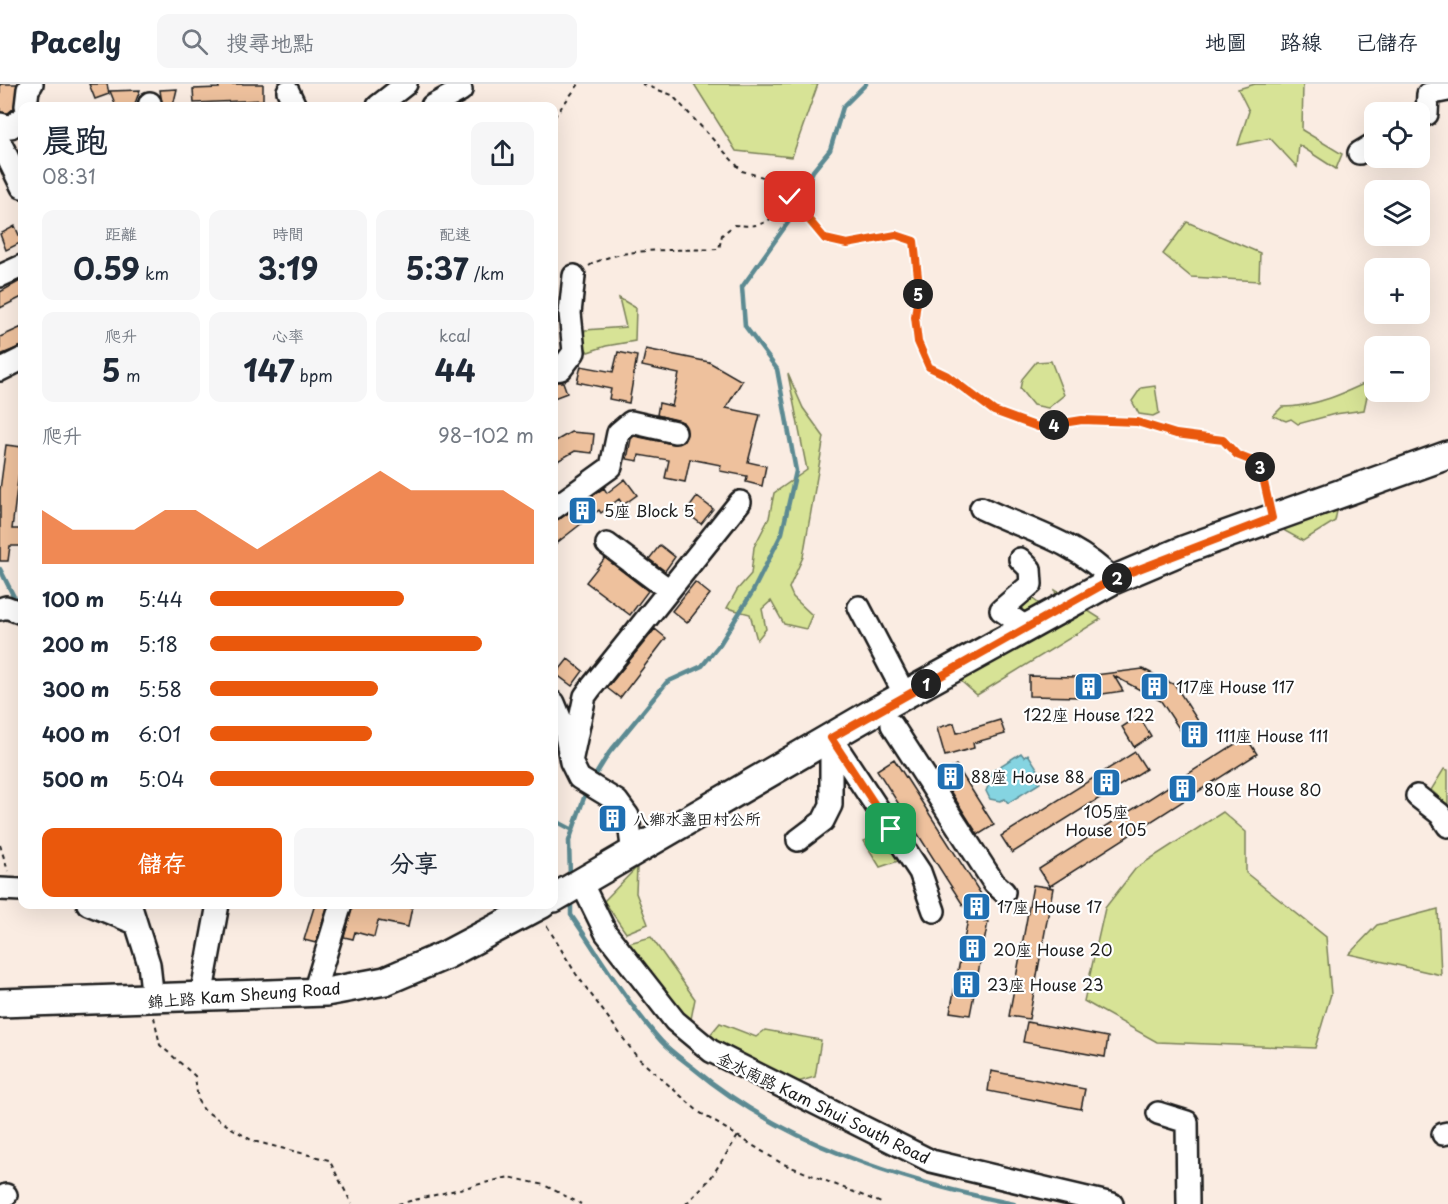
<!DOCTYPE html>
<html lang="zh-TW">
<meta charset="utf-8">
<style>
:root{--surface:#fff;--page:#f6f6f7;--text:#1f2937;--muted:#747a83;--line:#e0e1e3;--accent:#ea580c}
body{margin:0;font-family:"Playpen Sans","LXGW WenKai TC",sans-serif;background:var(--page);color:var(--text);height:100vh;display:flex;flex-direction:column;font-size:22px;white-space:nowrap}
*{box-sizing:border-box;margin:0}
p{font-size:20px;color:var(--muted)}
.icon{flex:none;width:33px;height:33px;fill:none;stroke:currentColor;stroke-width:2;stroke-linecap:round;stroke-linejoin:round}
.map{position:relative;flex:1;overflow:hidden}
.sheet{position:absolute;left:18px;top:18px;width:540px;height:807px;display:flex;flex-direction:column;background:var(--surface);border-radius:12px;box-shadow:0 6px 24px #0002}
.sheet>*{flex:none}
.fabs{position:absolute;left:1364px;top:18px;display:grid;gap:12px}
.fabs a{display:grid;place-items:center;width:66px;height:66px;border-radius:12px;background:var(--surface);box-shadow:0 6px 24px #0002;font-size:30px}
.pin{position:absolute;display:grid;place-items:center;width:51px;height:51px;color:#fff;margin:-26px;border-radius:12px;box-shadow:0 3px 9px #0006}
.km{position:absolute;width:30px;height:30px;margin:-15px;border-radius:50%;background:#222;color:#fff;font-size:16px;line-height:30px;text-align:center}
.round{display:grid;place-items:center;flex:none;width:63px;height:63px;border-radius:12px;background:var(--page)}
.summary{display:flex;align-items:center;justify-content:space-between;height:102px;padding:0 24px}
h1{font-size:33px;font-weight:700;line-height:45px}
.stats{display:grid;grid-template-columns:repeat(3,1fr);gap:9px;height:102px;padding:6px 24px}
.stats div{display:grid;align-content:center;border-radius:12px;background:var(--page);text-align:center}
.stats b{font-size:30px;font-weight:700}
.stats small{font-size:16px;font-weight:400}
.stats p{font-size:16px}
.chart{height:168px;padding:12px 24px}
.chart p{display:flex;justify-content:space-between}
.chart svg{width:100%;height:108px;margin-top:6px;fill:var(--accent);opacity:.7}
.cta{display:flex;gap:12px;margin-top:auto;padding:12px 24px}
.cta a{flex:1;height:69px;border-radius:12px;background:var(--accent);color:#fff;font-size:24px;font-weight:700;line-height:69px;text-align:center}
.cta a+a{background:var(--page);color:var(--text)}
ul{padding:0 24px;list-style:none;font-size:20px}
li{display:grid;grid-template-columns:96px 72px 1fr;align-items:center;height:45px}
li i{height:15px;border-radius:8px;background:var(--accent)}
header{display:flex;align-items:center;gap:36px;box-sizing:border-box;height:84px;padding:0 30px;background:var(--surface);border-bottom:2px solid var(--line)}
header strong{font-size:28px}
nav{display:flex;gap:33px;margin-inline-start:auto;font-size:21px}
.search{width:420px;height:54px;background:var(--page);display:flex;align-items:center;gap:15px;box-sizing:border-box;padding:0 21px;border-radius:12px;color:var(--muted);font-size:22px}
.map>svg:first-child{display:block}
.green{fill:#d7e396;stroke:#7a8059;stroke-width:1.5}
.water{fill:#85d4e1;stroke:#5b8a92;stroke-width:1.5}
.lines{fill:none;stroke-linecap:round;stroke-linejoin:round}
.stream{stroke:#5b8a92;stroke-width:4.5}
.building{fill:#eec19d;stroke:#1c1c1c;stroke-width:1.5}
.minor-casing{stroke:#1c1c1c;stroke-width:26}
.major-casing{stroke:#1c1c1c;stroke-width:32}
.path{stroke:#1c1c1c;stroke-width:2;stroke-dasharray:4.5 4.5;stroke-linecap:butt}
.minor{stroke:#fff;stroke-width:21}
.major{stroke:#fff;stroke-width:27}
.route-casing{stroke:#fff;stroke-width:12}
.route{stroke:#ea580c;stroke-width:8}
.labels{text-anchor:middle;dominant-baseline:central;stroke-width:4.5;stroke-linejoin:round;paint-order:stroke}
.poi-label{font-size:16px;fill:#1c1c1c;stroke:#fff;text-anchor:start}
.street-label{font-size:16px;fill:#1c1c1c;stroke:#fff}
</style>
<header>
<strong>Pacely</strong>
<div class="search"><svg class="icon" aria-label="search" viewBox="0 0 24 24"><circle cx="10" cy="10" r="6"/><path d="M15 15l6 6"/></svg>搜尋地點</div>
<nav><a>地圖</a><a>路線</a><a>已儲存</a></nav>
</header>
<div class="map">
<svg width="1448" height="1120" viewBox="0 0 1448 1120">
<rect width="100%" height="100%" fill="#faece2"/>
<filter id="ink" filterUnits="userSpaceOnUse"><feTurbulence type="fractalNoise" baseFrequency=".0167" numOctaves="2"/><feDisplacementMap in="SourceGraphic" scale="12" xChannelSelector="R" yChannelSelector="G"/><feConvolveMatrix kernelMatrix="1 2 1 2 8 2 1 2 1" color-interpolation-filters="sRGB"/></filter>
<g filter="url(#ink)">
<path class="green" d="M 694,0 L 818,0 L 792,73 L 736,67 Z
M 1255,0 L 1303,0 L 1302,46 L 1342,70 L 1336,85 L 1299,61 L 1297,83 L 1270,54 L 1238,61 L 1249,27 L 1238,5 Z
M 1187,138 L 1260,169 L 1259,197 L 1191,193 L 1163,170 Z
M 619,214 L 636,224 L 635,257 L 606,262 L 588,268 L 582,259 L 585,246 L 626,243 Z
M 1051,277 L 1064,311 L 1048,324 L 1033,321 L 1020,305 L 1022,295 L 1036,278 Z
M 788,290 L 803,324 L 824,353 L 803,473 L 789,504 L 793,513 L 812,531 L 806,545 L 784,540 L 771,517 L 762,525 L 766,545 L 757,556 L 750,530 L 727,524 L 737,506 L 751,490 L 754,463 L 769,434 L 774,409 L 807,386 Z
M 1374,295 L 1374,307 L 1367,312 L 1364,326 L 1335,330 L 1298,340 L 1291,335 L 1286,337 L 1273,332 L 1282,323 C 1315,323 1345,309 1374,295 Z
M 1155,302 L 1159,329 L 1153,332 L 1139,330 L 1132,317 L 1141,304 Z
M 1278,421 L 1337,427 L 1335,437 L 1303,457 L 1285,447 Z
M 1055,506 L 1101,535 L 977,611 L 955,592 L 1011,564 L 990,546 L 1006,539 L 1025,509 L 1059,535 Z
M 1444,685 L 1448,686 L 1448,721 L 1431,706 Z
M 1223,728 L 1246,748 L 1246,789 L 1326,853 L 1331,910 L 1315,964 L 1157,958 L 1084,917 L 1105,824 L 1136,784 Z
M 891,745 L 901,776 L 880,783 L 864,757 Z
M 637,783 L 636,809 L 648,840 L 626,849 L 604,817 Z
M 1438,825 L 1441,891 L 1349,870 L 1377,841 Z
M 651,853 L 695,915 L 691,935 L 679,928 L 629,859 Z
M 720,939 L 756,953 L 765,946 L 821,956 L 815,993 L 770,1006 L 719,981 L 710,951 Z"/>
<path class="water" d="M 1021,669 L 1024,673 L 1028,670 L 1042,692 L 1037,695 L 1040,699 L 1008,719 L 1005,715 L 1000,717 L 990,715 L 986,707 L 989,700 L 987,695 L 991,692 L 989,689 Z"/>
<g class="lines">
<path class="stream" d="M 0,485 L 14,513 L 22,517
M 593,695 L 609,669 L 667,598 L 702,582 L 720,560 L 753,507 L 782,449 L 796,387 L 777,285 L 745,242 L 742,203 L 792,133 L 813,87 L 830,66 L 843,23 L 866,0
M 554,736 L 573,746
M 570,792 L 569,757 L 587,705
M 571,816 L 571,831 C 600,873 627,919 661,957 C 670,967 682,975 692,983 C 782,1059 900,1097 1014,1120"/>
</g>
<path class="building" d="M 0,0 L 17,0 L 14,24 L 8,29 L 0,28 Z
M 89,0 L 107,0 L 109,10 L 95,15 Z
M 218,0 L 263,0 L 263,16 L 194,19 L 193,5 L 219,4 Z
M 177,5 L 173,22 L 162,20 L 160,6 Z
M 140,6 L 134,22 L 116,22 L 110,7 Z
M 15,142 L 22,158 L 6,166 L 0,150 Z
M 22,196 L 22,213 L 0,224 L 0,208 Z
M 22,243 L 22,262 L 0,271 L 0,253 Z
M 646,265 L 709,278 L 742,297 L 726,324 L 760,331 L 748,378 L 766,382 L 762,402 L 746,398 L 747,392 L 720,387 L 721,381 L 690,375 L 685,398 L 665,394 L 669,376 L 639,371 L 638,377 L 627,375 L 631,355 L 634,352 L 673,360 L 684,357 L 687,350 L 683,338 L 657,331 L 659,319 L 672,322 L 679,290 L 642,282 Z
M 618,268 L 637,272 L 629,319 L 609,315 L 611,305 L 577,298 L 581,282 L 613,288 Z
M 554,298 L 563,298 L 567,309 L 554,314 Z
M 571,348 L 594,350 L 592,369 L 575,367 L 554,379 L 554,358 Z
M 6,361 L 22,363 L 12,445 L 22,445 L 22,462 L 10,462 L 8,477 L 0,477 L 0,406 Z
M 625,395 L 637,411 L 623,421 L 619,415 L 601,429 L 599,426 L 554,461 L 554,436 L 561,434 L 604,404 L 607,409 Z
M 697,413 L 713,425 L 701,440 L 686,428 Z
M 660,461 L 675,473 L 665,487 L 649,475 Z
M 605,474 L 648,507 L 630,531 L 586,498 Z
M 695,498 L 710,510 L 687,539 L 672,527 Z
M 655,545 L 666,554 L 620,614 L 607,604 Z
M 568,575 L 583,587 L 572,602 L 556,590 Z
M 1143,585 L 1175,601 L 1207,651 L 1190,661 L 1161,617 L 1114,592 L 1123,607 L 1082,613 L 1029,612 L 1029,592 L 1079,593 Z
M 1139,632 L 1151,652 L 1134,663 L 1122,643 Z
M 1000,636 L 1005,650 L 973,659 L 974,664 L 945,672 L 937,644 L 954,639 L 957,649 Z
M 1246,653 L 1257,670 L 1050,802 L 1039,785 Z
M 1135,668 L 1146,685 L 1012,769 L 1001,752 Z
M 894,675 L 988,821 L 970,832 L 877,686 Z
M 956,681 L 994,741 L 978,751 L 940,691 Z
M 607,726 L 616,737 L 615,747 L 603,743 Z
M 1033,801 L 1053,804 L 1029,935 L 1009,932 Z
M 315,820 L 328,820 L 316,859 L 304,856 Z
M 353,820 L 412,823 L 408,843 L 378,837 L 374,853 L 355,848 L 353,855 L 344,853 Z
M 968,835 L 988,838 L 970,931 L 950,928 Z
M 1027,938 L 1108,953 L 1105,973 L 1023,958 Z
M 991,987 L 1085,1005 L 1081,1025 L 988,1007 Z"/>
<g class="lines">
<defs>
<path id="minor" d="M 288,7 L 295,22
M 26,22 L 28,5 L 32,0
M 149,22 L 150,19
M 378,22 L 406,0
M 432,22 L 461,6
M 1419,34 L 1427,30 L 1428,10 L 1448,6
M 0,40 L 11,43 L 22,34
M 0,58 L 22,103
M 1359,69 L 1374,60
M 0,192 L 22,182
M 0,286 L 22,275
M 554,286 L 561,285 L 574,268 L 570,229 L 574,192
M 554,424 L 611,383 L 618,349 L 631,338 L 675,348
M 981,424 C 1029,447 1075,457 1113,496
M 607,460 L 669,506
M 1020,475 L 1030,485 L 1031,500 L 1001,526 L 1027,544
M 859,523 L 905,611
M 0,525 L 6,523 L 22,529
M 554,619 L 565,646 L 571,678 L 579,694 L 617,717 L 628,732 L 633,770
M 892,641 L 994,799 L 1004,808
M 831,654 L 920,788 L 934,827
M 571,678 L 585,612 L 590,605 L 740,418
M 1417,712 L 1440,730 L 1448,742
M 798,756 L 823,737 L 831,721 L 831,654
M 581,798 L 606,849 L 675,937 L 711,967 L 931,1077 L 1112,1120
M 0,805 L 22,806
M 88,820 L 135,839
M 130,820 L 149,880 L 153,916
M 314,908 L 341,820
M 201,913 L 218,820
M 1158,1029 L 1187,1038 L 1188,1120
M 1443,1050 L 1448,1049
M 0,1115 L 6,1111"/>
<path id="major" d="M 554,814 L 881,624 L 1113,496 L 1186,465 L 1448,371
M 0,919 L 326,908 L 385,897 L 446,871 L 542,820"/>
</defs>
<use href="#minor" class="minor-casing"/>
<use href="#major" class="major-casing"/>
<path class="path" d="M 642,0 L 672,11 L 742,87 L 777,97 L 825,155 L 847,160 L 896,151 L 914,157 L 919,202 L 915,233 L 918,258 L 929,283 L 946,291 L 994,327 L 1038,343 L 1082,336 L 1137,338 L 1176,350 L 1223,356 L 1237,371 L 1260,380 L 1267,414
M 554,33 L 579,0
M 589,182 C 619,162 682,167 719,165 L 722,151 L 734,141 C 766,144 771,137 790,113
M 0,761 L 8,787
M 547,842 L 576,890 L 637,973 L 699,1028 L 781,1079 L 884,1120
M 154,933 L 160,961 L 195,992 L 198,1017 L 204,1026 L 233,1045 L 253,1057 L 329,1076 L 352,1120
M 398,1120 L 509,1093 L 544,1101 L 581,1120
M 686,1120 L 710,1095 L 738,1052"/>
<use href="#minor" class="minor"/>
<use href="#major" class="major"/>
</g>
</g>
<g class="lines" filter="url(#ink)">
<defs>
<path id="route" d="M 790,113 L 825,155 L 847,160 L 896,151 L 914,157 L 919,202 L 915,233 L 918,258 L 929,283 L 946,291 L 994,327 L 1038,343 L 1082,336 L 1137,338 L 1176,350 L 1223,356 L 1237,371 L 1260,380 L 1272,434 L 1113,495 L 831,654 L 891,745"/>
</defs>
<use href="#route" class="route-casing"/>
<use href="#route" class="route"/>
</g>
<defs>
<symbol id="building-square" viewBox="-11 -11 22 22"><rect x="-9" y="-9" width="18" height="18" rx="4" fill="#1f6fb2" stroke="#fff"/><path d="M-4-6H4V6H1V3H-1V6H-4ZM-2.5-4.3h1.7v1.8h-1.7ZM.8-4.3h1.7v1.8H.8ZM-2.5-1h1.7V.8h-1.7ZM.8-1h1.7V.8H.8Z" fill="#fff"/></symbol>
</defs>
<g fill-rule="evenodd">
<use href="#building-square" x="566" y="410" width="33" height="33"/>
<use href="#building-square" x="1072" y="586" width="33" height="33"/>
<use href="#building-square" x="1138" y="586" width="33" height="33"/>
<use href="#building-square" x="1178" y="634" width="33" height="33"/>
<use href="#building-square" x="934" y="676" width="33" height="33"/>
<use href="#building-square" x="1090" y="682" width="33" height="33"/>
<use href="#building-square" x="1166" y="688" width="33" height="33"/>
<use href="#building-square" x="596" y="718" width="33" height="33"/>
<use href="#building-square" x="960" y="806" width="33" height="33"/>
<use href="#building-square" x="956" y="848" width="33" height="33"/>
<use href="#building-square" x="950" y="884" width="33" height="33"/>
</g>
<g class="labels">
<g class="poi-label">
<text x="604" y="426">5座 Block 5</text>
<text x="1176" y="602">117座 House 117</text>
<text x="1089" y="630" text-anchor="middle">122座 House 122</text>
<text x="1216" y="651">111座 House 111</text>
<text x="971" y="692">88座 House 88</text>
<text x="1204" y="705">80座 House 80</text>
<text x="1106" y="727" text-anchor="middle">105座<tspan x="1106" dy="18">House 105</tspan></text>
<text x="633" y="734">八鄉水盞田村公所</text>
<text x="997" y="822">17座 House 17</text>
<text x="993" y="865">20座 House 20</text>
<text x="987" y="900">23座 House 23</text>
</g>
<g class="street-label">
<text transform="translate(244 910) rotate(-4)">錦上路 Kam Sheung Road</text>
<text transform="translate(824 1023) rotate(26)">金水南路 Kam Shui South Road</text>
</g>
</g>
</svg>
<div class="fabs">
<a><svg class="icon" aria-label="locate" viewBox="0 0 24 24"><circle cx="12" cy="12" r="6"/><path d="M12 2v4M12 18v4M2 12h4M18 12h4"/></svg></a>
<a><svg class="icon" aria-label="layers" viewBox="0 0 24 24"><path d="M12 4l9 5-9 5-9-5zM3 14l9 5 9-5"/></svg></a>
<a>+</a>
<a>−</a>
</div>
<div class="pin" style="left:891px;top:745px;background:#1e9e55"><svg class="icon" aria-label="arrive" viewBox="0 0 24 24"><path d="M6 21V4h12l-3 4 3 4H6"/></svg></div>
<div class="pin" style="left:790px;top:113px;background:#d93025"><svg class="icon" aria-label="check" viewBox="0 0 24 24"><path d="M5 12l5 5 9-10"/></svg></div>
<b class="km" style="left:926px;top:600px">1</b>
<b class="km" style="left:1117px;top:494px">2</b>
<b class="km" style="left:1260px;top:383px">3</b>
<b class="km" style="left:1054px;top:341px">4</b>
<b class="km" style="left:918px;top:210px">5</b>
<section class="sheet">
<div class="summary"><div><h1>晨跑</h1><p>08:31</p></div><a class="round"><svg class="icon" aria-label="share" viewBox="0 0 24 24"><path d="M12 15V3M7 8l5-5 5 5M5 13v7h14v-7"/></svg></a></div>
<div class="stats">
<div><p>距離</p><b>0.59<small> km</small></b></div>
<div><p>時間</p><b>3:19</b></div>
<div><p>配速</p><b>5:37<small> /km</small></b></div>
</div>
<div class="stats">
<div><p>爬升</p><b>5<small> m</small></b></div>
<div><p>心率</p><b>147<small> bpm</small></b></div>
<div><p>kcal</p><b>44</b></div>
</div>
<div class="chart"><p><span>爬升</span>98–102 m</p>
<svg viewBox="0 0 160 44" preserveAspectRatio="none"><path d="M0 44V22L10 30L20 30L30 30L40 22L50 22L60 30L70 38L80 30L90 22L100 14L110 6L120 14L130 14L140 14L150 14L160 22V44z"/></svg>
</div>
<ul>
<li><b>100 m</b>5:44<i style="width:60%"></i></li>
<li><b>200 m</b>5:18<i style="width:84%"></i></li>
<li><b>300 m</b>5:58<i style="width:52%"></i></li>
<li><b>400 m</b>6:01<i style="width:50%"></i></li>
<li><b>500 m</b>5:04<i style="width:100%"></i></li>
</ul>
<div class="cta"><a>儲存</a><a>分享</a></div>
</section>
</div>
